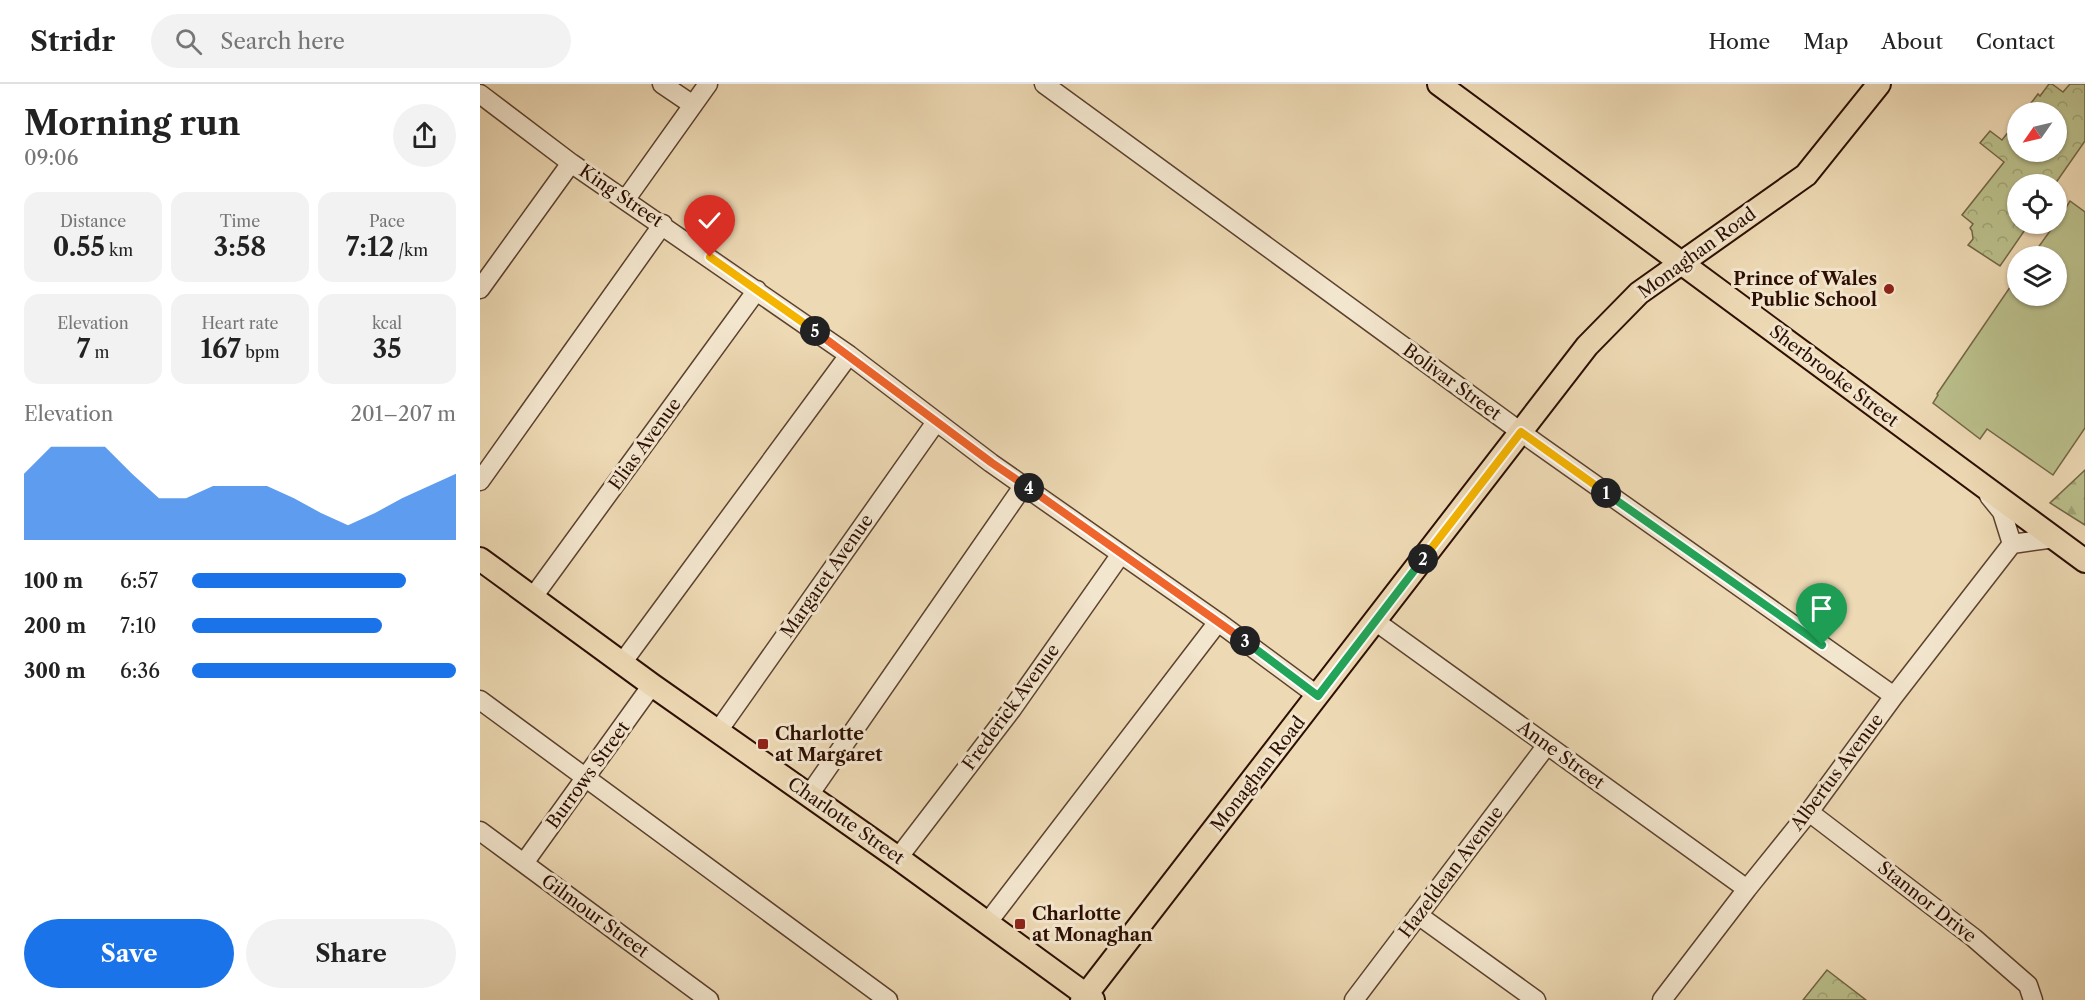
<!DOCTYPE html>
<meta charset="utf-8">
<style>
:root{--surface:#fff;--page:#f2f2f2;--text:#222;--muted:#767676;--line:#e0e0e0;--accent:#1a73e8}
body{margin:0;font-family:"Libre Caslon Text",serif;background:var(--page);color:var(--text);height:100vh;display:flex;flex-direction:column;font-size:22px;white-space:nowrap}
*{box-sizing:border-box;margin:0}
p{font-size:20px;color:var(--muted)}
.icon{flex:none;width:33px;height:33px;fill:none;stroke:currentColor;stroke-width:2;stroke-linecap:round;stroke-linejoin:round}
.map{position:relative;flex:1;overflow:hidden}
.details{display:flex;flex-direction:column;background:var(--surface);width:480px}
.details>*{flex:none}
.needle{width:39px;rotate:236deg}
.controls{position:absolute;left:1527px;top:18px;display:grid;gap:12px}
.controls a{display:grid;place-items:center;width:60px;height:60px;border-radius:50%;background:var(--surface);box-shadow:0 2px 4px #0004;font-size:30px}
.pin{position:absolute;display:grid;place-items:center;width:51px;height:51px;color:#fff;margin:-62px -26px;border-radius:50% 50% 50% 0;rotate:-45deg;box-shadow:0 0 6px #0007}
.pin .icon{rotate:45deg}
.km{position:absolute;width:30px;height:30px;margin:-15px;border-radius:50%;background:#222;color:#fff;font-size:16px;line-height:30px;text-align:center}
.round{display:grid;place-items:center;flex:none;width:63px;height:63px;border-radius:32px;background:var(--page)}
.summary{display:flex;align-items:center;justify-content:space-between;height:102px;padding:0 24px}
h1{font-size:33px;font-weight:700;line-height:45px}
.stats{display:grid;grid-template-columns:repeat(3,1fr);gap:9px;height:102px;padding:6px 24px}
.stats div{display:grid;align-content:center;border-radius:15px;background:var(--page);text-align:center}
.stats b{font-size:26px;font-weight:700}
.stats small{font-size:16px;font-weight:400}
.stats p{font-size:16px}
.chart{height:168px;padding:12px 24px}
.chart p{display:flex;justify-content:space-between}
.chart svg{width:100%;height:108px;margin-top:6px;fill:var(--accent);opacity:.7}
.button{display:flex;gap:12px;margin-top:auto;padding:12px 24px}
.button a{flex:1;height:69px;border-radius:36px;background:var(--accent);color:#fff;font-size:24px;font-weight:700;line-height:69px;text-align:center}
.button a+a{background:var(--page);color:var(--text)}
ul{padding:0 24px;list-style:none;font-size:20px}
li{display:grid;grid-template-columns:96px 72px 1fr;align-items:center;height:45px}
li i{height:15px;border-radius:8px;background:var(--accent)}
header{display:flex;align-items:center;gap:36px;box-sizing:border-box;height:84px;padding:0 30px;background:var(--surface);border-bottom:2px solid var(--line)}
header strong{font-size:28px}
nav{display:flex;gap:33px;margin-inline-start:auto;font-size:21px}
.search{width:420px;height:54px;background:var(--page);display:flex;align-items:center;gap:15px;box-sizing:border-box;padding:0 21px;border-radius:33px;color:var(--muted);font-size:22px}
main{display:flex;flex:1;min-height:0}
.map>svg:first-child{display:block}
.forest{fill:url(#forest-firs);stroke:#736646;stroke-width:1.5}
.park{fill:url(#park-crowns);stroke:#736646;stroke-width:1.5}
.pitch{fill:#babf8b;stroke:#736646;stroke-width:1.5}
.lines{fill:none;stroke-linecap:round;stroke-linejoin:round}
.minor-casing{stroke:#5c412e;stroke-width:21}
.major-casing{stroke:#2c0e02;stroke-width:26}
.minor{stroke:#f3e6ce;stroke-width:18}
.major{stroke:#edd9b4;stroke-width:22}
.split-1-casing{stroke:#fff;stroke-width:12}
.split-2-casing{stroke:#fff;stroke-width:12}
.split-3-casing{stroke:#fff;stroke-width:12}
.split-4-casing{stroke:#fff;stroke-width:12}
.split-5-casing{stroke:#fff;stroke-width:12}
.split-6-casing{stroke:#fff;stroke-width:12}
.split-1{stroke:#22a559;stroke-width:8}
.split-2{stroke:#f5b400;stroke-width:8}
.split-3{stroke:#22a559;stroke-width:8}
.split-4{stroke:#f0652b;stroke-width:8}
.split-5{stroke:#f0652b;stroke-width:8}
.split-6{stroke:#f5b400;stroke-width:8}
.poi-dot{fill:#8f2418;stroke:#f3e6ce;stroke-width:2}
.labels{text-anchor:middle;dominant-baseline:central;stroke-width:6;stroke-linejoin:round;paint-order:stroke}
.street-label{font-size:18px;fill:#2c0e02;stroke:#f3e6ce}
.poi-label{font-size:18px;font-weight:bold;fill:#2c0e02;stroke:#f3e6ce;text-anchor:start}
</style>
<header>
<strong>Stridr</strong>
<div class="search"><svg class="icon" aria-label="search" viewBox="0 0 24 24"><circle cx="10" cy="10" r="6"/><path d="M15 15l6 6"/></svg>Search here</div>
<nav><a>Home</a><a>Map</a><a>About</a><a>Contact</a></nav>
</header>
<main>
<section class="details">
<div class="summary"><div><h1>Morning run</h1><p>09:06</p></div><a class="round"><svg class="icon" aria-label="share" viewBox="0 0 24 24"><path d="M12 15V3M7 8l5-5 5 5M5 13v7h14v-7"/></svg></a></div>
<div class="stats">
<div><p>Distance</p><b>0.55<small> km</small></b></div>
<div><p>Time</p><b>3:58</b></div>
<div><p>Pace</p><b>7:12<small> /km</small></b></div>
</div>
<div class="stats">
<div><p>Elevation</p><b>7<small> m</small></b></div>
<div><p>Heart rate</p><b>167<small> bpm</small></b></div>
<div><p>kcal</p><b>35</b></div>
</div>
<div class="chart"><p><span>Elevation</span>201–207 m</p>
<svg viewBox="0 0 160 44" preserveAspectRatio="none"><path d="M0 44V17L10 6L20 6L30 6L40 17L50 27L60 27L70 22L80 22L90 22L100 27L110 33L120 38L130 33L140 27L150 22L160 17V44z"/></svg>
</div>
<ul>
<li><b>100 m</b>6:57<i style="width:81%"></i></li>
<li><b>200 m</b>7:10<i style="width:72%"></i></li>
<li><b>300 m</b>6:36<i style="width:100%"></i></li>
</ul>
<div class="button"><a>Save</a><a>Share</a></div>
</section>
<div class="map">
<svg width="1605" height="916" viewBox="0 0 1605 916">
<defs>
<pattern id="forest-firs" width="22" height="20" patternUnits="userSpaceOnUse" patternTransform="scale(1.5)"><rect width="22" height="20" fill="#babf8b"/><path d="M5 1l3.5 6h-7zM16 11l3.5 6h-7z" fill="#a0a376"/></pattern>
<pattern id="park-crowns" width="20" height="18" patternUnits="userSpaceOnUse" patternTransform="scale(1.5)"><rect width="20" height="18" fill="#babf8b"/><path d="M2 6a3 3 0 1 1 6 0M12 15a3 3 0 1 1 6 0" fill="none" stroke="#a0a376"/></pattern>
</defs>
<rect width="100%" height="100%" fill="#edd9b4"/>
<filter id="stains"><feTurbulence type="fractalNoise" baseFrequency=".00333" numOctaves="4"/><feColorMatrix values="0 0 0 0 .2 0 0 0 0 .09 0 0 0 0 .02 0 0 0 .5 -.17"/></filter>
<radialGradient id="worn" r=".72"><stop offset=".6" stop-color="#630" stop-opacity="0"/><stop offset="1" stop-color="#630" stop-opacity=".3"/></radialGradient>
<path class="forest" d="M 1605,386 L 1605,441 L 1570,419 Z"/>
<path class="park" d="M 1569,0 L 1572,0 L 1583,8 L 1590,0 L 1605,0 L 1605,57 L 1575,100 L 1538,100 L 1538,140 L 1549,140 L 1520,182 L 1488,161 L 1493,155 L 1492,147 L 1490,144 L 1493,140 L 1482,131 L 1524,78 L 1500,59 L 1510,47 L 1522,56 L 1537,37 L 1538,68 L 1576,68 L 1576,28 L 1544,28 L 1558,10 L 1560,12 Z
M 1347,886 L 1386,916 L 1323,916 Z"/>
<path class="pitch" d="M 1590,117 L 1605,128 L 1605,344 L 1573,391 L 1507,345 L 1500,355 L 1453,319 L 1458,311 L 1457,310 L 1537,193 L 1538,212 L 1576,212 L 1576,172 L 1552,172 L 1575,140 L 1576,140 Z"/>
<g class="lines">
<defs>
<path id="minor" d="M 182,0 L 213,21
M 564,0 L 1056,359 L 1414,612
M 0,10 L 91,79 L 369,271 L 511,379 L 738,538 L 838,612
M 146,115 L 228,0
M 0,205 L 91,79
M 0,397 L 183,140
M 1509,412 L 1522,428 L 1532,460
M 53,513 L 277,206
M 895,537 L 1267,805
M 142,579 L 369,271
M 0,616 L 408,916
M 238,647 L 456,338
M 329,711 L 544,401
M 1329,728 L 1494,854 L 1548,901 L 1553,916
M 0,747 L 229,916
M 418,774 L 532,625 L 641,470
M 44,779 L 172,601
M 938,831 L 1056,916
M 508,838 L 738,538
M 874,916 L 1067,661
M 1182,916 L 1267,805 L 1329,728 L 1414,612 L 1532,460 L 1575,454"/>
<path id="major" d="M 959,0 L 1605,477
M 0,475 L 172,601 L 418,774 L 613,916
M 602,916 L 1107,262 L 1159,209 L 1326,91 L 1399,0"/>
</defs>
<use href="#minor" class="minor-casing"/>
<use href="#major" class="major-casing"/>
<use href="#minor" class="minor"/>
<use href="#major" class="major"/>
</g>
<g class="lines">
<defs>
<path id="split-1" d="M 1126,409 L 1342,561"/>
<path id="split-2" d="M 943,475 L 1041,348 L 1126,409"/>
<path id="split-3" d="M 765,557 L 838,612 L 943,475"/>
<path id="split-4" d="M 549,404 L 765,557"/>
<path id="split-5" d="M 335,247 L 512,379 L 549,404"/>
<path id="split-6" d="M 230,173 L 335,247"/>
</defs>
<use href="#split-1" class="split-1-casing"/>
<use href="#split-2" class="split-2-casing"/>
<use href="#split-3" class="split-3-casing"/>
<use href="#split-4" class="split-4-casing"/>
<use href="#split-5" class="split-5-casing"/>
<use href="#split-6" class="split-6-casing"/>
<use href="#split-1" class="split-1"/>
<use href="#split-2" class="split-2"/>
<use href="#split-3" class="split-3"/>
<use href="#split-4" class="split-4"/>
<use href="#split-5" class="split-5"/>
<use href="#split-6" class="split-6"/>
</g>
<g class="poi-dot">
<circle cx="1409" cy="205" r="6"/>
<rect x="277" y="654" width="12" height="12" rx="3"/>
<rect x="534" y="834" width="12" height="12" rx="3"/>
</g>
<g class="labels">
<g class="street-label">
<text transform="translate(141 112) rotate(34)">King Street</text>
<text transform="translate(1217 169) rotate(-36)">Monaghan Road</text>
<text transform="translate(1354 292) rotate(37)">Sherbrooke Street</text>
<text transform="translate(972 298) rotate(36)">Bolivar Street</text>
<text transform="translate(165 360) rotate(-54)">Elias Avenue</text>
<text transform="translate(347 492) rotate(-55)">Margaret Avenue</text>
<text transform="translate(531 623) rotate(-54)">Frederick Avenue</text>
<text transform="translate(1081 671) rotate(36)">Anne Street</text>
<text transform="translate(1357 688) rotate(-53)">Albertus Avenue</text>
<text transform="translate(778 690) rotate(-52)">Monaghan Road</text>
<text transform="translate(108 691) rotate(-54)">Burrows Street</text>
<text transform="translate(366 737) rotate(35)">Charlotte Street</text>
<text transform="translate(971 788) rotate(-53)">Hazeldean Avenue</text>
<text transform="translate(1447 818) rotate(38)">Stannor Drive</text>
<text transform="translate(115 832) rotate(36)">Gilmour Street</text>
</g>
<g class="poi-label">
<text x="1397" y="195" text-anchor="end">Prince of Wales<tspan x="1397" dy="21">Public School</tspan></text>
<text x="295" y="650">Charlotte<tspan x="295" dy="21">at Margaret</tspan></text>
<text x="552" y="830">Charlotte<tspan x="552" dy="21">at Monaghan</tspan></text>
</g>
</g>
<rect width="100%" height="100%" filter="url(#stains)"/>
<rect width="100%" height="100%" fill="url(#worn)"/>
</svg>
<div class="controls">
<a><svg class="needle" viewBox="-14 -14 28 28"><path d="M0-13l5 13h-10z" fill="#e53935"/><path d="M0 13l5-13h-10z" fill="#767676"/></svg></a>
<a><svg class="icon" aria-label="locate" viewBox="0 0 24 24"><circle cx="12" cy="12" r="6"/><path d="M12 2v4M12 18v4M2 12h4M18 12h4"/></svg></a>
<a><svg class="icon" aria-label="layers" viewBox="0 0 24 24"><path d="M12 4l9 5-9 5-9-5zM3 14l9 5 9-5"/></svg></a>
</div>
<div class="pin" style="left:1342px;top:561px;background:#1e9e55"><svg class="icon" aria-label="arrive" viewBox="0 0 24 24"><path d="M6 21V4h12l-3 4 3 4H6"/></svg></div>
<div class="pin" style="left:230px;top:173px;background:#d93025"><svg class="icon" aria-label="check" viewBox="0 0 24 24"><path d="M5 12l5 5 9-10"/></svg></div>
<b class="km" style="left:1126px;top:409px">1</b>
<b class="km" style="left:943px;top:475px">2</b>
<b class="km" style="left:765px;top:557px">3</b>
<b class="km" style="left:549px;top:404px">4</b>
<b class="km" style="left:335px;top:247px">5</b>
</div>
</main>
